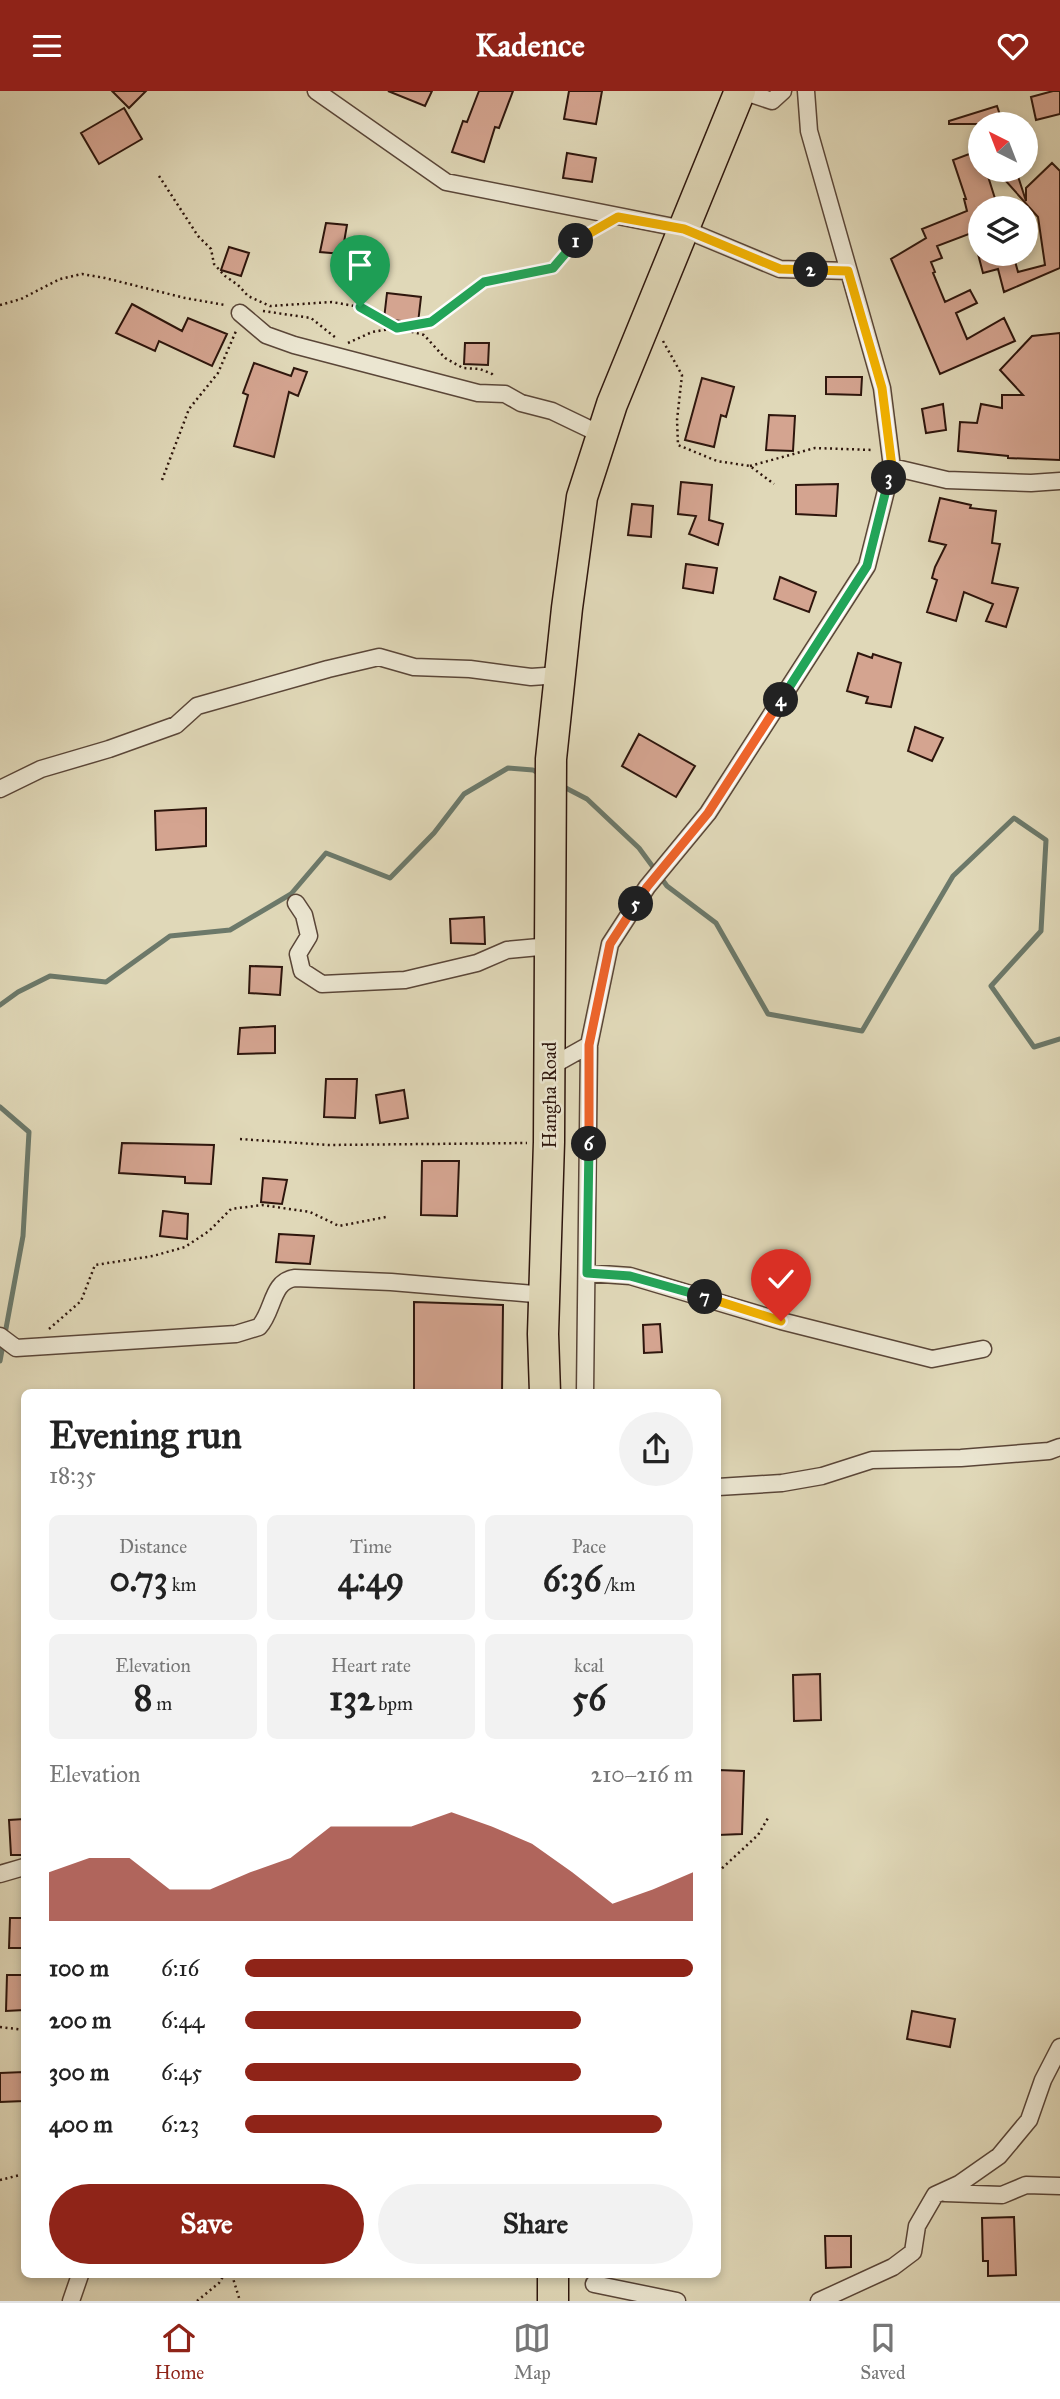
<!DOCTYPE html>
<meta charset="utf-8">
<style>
:root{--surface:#fff;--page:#f2f2f2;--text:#222;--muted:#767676;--line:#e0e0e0;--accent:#8f2418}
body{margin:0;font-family:"IM FELL Great Primer",serif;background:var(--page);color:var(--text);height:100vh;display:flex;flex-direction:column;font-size:26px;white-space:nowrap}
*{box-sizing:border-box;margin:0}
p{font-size:23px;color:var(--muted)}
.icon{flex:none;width:38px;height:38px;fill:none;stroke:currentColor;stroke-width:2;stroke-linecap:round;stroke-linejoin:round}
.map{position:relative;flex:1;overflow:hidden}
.sheet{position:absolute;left:21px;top:1298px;width:700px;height:889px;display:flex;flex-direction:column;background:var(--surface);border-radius:10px;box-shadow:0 4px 10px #0003}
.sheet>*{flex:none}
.needle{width:46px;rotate:318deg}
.fabs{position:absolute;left:968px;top:21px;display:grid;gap:14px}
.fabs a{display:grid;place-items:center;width:70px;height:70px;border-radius:50%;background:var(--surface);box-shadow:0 4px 10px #0003;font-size:35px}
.pin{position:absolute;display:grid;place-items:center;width:60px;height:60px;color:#fff;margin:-72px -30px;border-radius:50% 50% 50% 0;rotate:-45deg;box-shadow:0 0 7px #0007}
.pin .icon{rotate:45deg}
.km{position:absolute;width:35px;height:35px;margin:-18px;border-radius:50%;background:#222;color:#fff;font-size:19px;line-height:35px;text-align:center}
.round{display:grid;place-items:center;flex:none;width:74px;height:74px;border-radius:37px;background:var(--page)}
.headline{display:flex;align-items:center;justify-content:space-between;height:119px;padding:0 28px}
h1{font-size:38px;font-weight:700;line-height:52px}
.figures{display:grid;grid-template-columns:repeat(3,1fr);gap:10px;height:119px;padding:7px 28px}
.figures div{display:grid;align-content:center;border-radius:10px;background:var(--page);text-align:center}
.figures b{font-size:35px;font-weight:700}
.figures small{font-size:19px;font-weight:400}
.figures p{font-size:19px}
.chart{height:196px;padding:14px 28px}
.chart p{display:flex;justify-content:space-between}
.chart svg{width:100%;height:126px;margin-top:7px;fill:var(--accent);opacity:.7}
.button{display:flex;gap:14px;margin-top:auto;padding:14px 28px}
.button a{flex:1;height:80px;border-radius:42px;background:var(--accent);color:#fff;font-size:28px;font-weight:700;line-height:80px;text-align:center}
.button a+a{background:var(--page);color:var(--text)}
ul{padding:0 28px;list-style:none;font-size:23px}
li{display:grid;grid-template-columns:112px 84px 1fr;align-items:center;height:52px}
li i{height:18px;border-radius:9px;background:var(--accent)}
header{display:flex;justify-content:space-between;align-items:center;height:91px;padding:0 28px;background:var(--accent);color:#fff;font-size:32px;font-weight:700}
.tab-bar{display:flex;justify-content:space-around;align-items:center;height:98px;border-top:2px solid var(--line);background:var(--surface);font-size:19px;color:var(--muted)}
.tab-bar a{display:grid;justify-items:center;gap:4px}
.tab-bar .active{color:var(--accent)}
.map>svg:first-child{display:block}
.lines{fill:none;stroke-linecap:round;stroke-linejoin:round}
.stream{stroke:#6c796a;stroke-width:5}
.building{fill:#d4a490;stroke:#2e160d;stroke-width:2}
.street-casing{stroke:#5a4638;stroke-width:19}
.highway-casing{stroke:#2e160d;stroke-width:33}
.path{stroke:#2e160d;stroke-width:2.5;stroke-dasharray:2 3.5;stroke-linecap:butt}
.street{stroke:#ebe6d1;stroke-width:16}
.highway{stroke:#e0d8b8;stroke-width:30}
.split-1-casing{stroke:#fff;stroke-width:14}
.split-2-casing{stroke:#fff;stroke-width:14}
.split-3-casing{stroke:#fff;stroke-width:14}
.split-4-casing{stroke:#fff;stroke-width:14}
.split-5-casing{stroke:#fff;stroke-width:14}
.split-6-casing{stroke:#fff;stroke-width:14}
.split-7-casing{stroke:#fff;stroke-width:14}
.split-8-casing{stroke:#fff;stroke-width:14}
.split-1{stroke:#22a559;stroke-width:9}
.split-2{stroke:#f5b400;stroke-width:9}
.split-3{stroke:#f5b400;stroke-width:9}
.split-4{stroke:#22a559;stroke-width:9}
.split-5{stroke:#f0652b;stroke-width:9}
.split-6{stroke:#f0652b;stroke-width:9}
.split-7{stroke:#22a559;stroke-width:9}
.split-8{stroke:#f5b400;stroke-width:9}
.labels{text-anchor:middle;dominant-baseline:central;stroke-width:5;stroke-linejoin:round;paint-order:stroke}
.street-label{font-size:19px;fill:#2e160d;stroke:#ebe6d1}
</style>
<header><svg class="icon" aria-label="menu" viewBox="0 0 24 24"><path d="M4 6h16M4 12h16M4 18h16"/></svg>Kadence<svg class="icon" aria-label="heart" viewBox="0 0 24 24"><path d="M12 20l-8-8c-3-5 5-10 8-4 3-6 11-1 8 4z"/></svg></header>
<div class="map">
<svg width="1060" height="2210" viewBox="0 0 1060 2210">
<rect width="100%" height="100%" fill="#e0d8b8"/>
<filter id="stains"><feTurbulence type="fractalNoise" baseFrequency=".00286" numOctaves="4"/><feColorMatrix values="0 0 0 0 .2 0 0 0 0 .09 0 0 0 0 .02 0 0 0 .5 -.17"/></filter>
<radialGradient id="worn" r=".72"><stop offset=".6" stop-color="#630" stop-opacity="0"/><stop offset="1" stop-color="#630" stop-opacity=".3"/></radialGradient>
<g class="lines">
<path class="stream" d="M 562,695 L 587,708 L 639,757 L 667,795 L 716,832 L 768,923 L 862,940 L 953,785 L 1014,727 L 1046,749 L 1041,840 L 991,895 L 1034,956 L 1060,948
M 0,914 L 18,901 L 50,885 L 106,891 L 170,845 L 230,839 L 291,803 L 326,762 L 390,787 L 434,742 L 464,703 L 508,677 L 533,679 L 541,684
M 0,1016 L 29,1041 L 23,1145 L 0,1270"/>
</g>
<path class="building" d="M 112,0 L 146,0 L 129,17 Z
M 388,0 L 432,0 L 425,15 Z
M 479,0 L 513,0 L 499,37 L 495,36 L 484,71 L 452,61 L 463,30 L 467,31 Z
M 569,0 L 602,0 L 596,33 L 564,28 Z
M 1053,0 L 1060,0 L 1060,23 L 1036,29 L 1031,6 Z
M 997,15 L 1003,33 L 949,33 L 949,30 Z
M 124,17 L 142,48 L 99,73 L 81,42 Z
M 980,59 L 980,79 L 986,79 L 998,117 L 980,117 L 980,150 L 977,150 L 974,141 L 937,155 L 942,167 L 931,171 L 935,181 L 933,182 L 945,211 L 970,199 L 977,212 L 956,222 L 967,248 L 1004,227 L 1015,250 L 940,283 L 891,168 L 926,147 L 922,138 L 967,120 L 964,108 L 966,108 L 953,69 Z
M 567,62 L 596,67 L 592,91 L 563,87 Z
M 1052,72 L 1060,80 L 1060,177 L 1004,201 L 998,178 L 983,182 L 978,163 L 1013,163 L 1018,181 L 1045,174 L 1038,126 L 996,79 L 1016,79 L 1026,110 L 1026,97 Z
M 326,132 L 347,134 L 342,163 L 320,161 Z
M 229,156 L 249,162 L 241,185 L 221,179 Z
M 387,202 L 421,206 L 418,232 L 384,228 Z
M 132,213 L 182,240 L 188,227 L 227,243 L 212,275 L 159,250 L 155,260 L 116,242 Z
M 1060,242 L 1060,369 L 1008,367 L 1008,365 L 958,360 L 960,331 L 977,332 L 981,313 L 1002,317 L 1002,304 L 1023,304 L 1000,279 L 1032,245 Z
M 465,252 L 489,252 L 488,274 L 464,273 Z
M 254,272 L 291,285 L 294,277 L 307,281 L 298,305 L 289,301 L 274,366 L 234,355 L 248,304 L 243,302 Z
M 826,286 L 862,286 L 861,304 L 826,303 Z
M 702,287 L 734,296 L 726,326 L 721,324 L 714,356 L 685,349 Z
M 943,313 L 946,339 L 926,342 L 922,318 Z
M 769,324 L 795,325 L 793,360 L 766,359 Z
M 681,391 L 712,394 L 709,429 L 723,433 L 718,454 L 689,443 L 696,425 L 678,423 Z
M 838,393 L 836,425 L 796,423 L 796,394 Z
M 940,407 L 971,414 L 970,417 L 996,420 L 992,452 L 1000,453 L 992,492 L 1018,497 L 1006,536 L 986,530 L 993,513 L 964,501 L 956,530 L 927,521 L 937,489 L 932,487 L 935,476 L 946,454 L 929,450 Z
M 632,413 L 653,415 L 651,446 L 628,444 Z
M 686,473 L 717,477 L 713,502 L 683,497 Z
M 780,486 L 816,501 L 809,521 L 774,508 Z
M 858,562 L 872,567 L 873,563 L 901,572 L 891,616 L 866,612 L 868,606 L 847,600 Z
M 915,636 L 943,647 L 932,670 L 908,660 Z
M 639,643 L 695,675 L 676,706 L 622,675 Z
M 206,717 L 206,755 L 156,759 L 155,720 Z
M 484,826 L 485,853 L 451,852 L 450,828 Z
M 250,875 L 282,876 L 280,904 L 249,902 Z
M 275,935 L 275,962 L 238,963 L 240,937 Z
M 326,988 L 357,988 L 355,1027 L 324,1026 Z
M 404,999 L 408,1027 L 380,1032 L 376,1004 Z
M 122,1052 L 214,1054 L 211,1093 L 185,1092 L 185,1086 L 119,1082 Z
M 422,1070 L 459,1070 L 457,1125 L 421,1124 Z
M 263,1087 L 287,1089 L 282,1113 L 261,1111 Z
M 163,1120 L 188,1123 L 187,1148 L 160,1145 Z
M 279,1143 L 314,1145 L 310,1173 L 276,1171 Z
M 414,1211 L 503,1214 L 502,1302 L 414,1302 Z
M 660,1233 L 662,1261 L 644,1262 L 643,1234 Z
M 820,1583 L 821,1629 L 794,1630 L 793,1584 Z
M 718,1679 L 744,1680 L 742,1743 L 718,1744 Z
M 24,1728 L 24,1764 L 11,1764 L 9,1729 Z
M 10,1827 L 24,1827 L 24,1857 L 9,1857 Z
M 7,1884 L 24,1884 L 24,1919 L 6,1920 Z
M 912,1920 L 955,1928 L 950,1956 L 907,1948 Z
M 24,1981 L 24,2010 L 0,2011 L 0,1982 Z
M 1014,2126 L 1016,2184 L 988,2185 L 988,2170 L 983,2170 L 982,2127 Z
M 825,2145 L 851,2145 L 851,2176 L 826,2177 Z"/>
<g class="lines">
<defs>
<path id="street" d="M 316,0 L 446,91 L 684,138 L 780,178 L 848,180
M 742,0 L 772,10 L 783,0
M 240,222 L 266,244 L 294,254 L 478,302 L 505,303 L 521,312 L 552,320 L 602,344
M 892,376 L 947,389 L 1031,392 L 1060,390
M 0,698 L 41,678 L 109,658 L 176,634 L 197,615 L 328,578 L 379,566 L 414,576 L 470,578 L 531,586 L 560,584
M 296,812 L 304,824 L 309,845 L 298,863 L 302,880 L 322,893 L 405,889 L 477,872 L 507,859 L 550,855
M 548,977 L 589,954 L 610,853 L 647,796 L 708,722 L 867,475 L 892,376 L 882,297 L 809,40 L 806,0
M 587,1182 L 630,1185 L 781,1230 L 932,1268 L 983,1258
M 0,1245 L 16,1257 L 236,1243 L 259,1236 C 274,1220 271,1190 295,1187 L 391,1191 L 546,1204
M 585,1302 L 589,954
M 718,1396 L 782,1392 L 822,1385 L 872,1369 L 961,1367 L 1049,1360 L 1060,1356
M 0,1783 L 24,1776
M 945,2102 L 1002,2104 L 1026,2094 L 1060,2095
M 594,2193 L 677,2210
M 71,2210 L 80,2184
M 819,2210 L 893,2176 L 913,2161 L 917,2135 L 935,2104 L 959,2093 L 999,2065 L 1029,2029 L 1043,1989 L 1060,1956"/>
<path id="highway" d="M 545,1302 L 543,1243 L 549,1051 L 551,668 L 567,517 L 582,406 L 612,313 L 740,0
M 553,2184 L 553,2210"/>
</defs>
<use href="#street" class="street-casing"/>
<use href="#highway" class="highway-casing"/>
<path class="path" d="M 159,85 L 198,145 L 211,158 L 214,173 L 225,185 L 238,194 L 248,205 L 270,215 L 332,211 L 360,216 L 397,237 L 424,244 L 445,267 L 463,277 L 480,278 L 492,283 L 494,286
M 0,214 L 21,208 L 60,188 L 82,183 L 105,187 L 185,207 L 225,214
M 263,220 L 311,227 L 336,247
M 663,250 L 682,284 L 677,329 L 678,354 L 717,370 L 750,375 L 774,393
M 348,252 L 372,241 L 431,231 L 484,191 L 553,177 L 574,151 L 597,137
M 750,375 L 815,357 L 874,359
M 162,389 L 189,318 L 218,282 L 236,240
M 240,1048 L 328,1054 L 527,1052
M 49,1238 L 81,1210 L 95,1174 L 153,1165 L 185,1156 L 209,1140 L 231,1118 L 262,1114 L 310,1121 L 339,1135 L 386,1126
M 718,1781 L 758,1744 L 768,1727
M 0,1936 L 24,1939
M 0,2089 L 24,2083
M 232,2184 L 240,2210
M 197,2210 L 219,2192 L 224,2184"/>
<use href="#street" class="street"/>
<use href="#highway" class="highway"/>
</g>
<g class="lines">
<defs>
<path id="split-1" d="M 360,216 L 397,237 L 431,231 L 484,191 L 553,177 L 576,150"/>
<path id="split-2" d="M 576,150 L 618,126 L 684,138 L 780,178 L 811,179"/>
<path id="split-3" d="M 811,179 L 848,180 L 882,297 L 892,376 L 889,387"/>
<path id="split-4" d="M 781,609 L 867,475 L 889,387"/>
<path id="split-5" d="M 636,813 L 647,796 L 708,722 L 781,609"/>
<path id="split-6" d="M 589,1053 L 589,954 L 610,853 L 636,813"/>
<path id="split-7" d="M 589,1053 L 587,1182 L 630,1185 L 705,1206"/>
<path id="split-8" d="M 705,1206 L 781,1230"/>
</defs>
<use href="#split-1" class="split-1-casing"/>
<use href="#split-2" class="split-2-casing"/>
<use href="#split-3" class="split-3-casing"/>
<use href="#split-4" class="split-4-casing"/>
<use href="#split-5" class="split-5-casing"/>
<use href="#split-6" class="split-6-casing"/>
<use href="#split-7" class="split-7-casing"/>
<use href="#split-8" class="split-8-casing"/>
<use href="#split-1" class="split-1"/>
<use href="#split-2" class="split-2"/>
<use href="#split-3" class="split-3"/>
<use href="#split-4" class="split-4"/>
<use href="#split-5" class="split-5"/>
<use href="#split-6" class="split-6"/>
<use href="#split-7" class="split-7"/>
<use href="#split-8" class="split-8"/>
</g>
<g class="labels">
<g class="street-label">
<text transform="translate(549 1004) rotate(-90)">Hangha Road</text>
</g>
</g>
<rect width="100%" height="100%" filter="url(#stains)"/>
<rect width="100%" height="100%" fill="url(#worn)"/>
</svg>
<div class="fabs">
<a><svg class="needle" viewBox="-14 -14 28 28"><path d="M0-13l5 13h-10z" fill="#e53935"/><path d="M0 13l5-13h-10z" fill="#767676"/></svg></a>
<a><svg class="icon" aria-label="layers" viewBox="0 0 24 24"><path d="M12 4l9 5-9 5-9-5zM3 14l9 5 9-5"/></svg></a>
</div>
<div class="pin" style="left:360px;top:216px;background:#1e9e55"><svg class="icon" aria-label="arrive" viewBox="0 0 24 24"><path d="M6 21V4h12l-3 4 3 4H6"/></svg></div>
<div class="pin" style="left:781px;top:1230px;background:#d93025"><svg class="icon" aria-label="check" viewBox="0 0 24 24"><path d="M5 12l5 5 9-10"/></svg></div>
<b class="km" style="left:576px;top:150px">1</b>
<b class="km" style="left:811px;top:179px">2</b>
<b class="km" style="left:889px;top:387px">3</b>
<b class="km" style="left:781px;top:609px">4</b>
<b class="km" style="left:636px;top:813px">5</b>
<b class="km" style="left:589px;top:1053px">6</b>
<b class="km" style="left:705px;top:1206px">7</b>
<section class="sheet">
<div class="headline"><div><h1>Evening run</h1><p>18:35</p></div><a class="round"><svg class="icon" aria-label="share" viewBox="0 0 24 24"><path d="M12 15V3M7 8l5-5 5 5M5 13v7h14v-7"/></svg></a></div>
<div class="figures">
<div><p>Distance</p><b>0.73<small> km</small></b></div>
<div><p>Time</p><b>4:49</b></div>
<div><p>Pace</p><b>6:36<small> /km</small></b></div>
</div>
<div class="figures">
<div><p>Elevation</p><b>8<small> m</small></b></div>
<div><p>Heart rate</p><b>132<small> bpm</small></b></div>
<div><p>kcal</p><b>56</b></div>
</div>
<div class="chart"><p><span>Elevation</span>210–216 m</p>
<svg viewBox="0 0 160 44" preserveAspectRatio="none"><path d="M0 44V27L10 22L20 22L30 33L40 33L50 27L60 22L70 11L80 11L90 11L100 6L110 11L120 17L130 27L140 38L150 33L160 27V44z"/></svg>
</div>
<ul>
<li><b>100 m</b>6:16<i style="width:100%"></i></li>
<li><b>200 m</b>6:44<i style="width:75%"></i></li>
<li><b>300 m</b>6:45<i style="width:75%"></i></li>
<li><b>400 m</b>6:23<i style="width:93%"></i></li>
</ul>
<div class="button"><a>Save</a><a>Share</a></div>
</section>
</div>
<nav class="tab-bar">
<a class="active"><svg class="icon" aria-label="home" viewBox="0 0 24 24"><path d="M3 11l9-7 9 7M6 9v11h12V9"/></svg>Home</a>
<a><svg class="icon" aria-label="map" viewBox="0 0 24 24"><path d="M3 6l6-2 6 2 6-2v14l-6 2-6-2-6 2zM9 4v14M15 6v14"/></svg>Map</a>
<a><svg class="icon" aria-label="saved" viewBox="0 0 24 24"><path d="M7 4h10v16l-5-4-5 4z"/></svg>Saved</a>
</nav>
